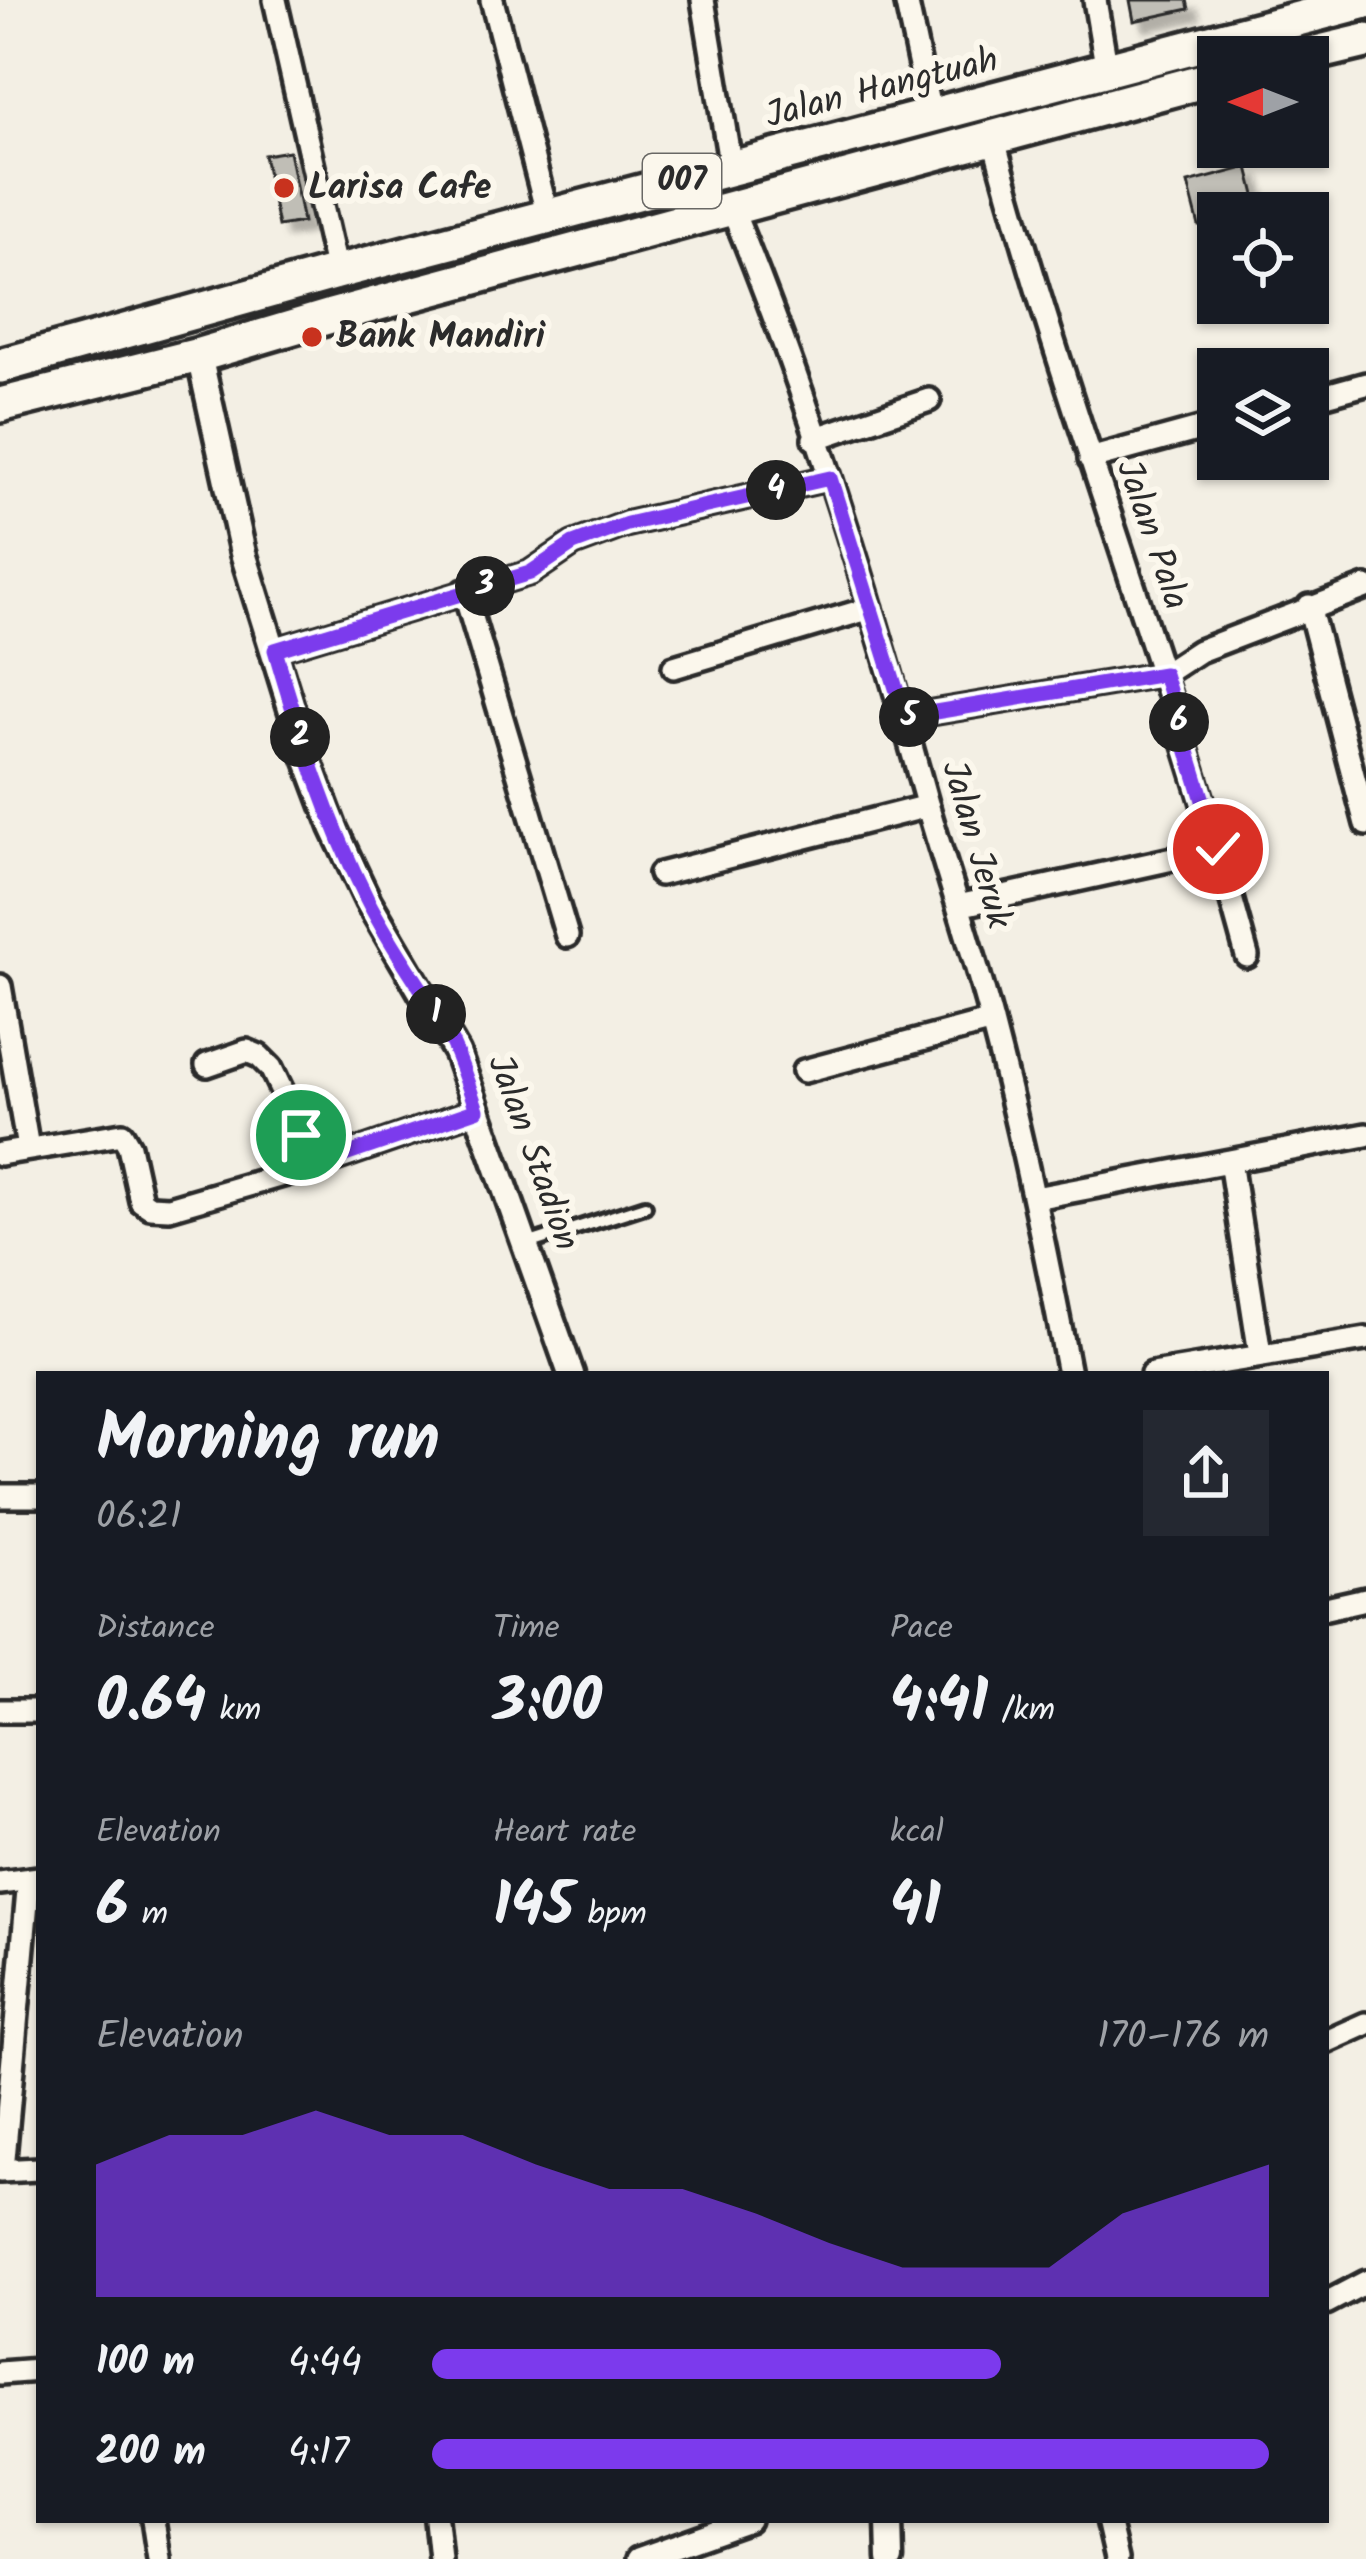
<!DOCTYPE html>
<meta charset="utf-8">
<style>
:root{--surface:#171b24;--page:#242831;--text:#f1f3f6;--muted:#9ea1a6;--accent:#7c3aed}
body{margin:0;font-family:Kalam,sans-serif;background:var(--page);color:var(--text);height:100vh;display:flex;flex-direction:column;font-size:45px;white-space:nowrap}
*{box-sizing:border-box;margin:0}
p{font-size:39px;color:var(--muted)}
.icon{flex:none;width:66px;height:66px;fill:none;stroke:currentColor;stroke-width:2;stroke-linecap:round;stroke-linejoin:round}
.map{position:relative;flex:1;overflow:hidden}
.drawer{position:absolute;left:36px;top:1371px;width:1293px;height:1152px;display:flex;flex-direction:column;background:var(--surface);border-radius:0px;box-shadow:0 3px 9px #0004}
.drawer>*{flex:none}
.needle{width:78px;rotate:270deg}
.tools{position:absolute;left:1197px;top:36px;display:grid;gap:24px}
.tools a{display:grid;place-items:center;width:132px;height:132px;border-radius:0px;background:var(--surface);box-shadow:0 3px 9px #0004;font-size:60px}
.pin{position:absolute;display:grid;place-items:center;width:102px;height:102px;color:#fff;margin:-51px;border:6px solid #fff;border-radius:50%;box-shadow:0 3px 12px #0007}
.km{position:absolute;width:60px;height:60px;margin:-30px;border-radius:50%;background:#222;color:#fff;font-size:33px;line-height:60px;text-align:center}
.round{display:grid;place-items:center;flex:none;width:126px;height:126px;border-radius:0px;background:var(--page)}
.summary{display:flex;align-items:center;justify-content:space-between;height:204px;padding:0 60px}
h1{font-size:66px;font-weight:700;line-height:90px}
.metrics{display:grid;grid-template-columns:repeat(3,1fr);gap:18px;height:204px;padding:12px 60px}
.metrics div{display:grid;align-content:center}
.metrics b{font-size:60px;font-weight:700}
.metrics small{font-size:33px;font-weight:400}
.metrics p{font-size:33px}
.chart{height:336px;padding:24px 60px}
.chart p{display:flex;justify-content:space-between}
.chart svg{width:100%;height:216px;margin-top:12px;fill:var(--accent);opacity:.7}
ul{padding:0 60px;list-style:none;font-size:39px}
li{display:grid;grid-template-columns:192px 144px 1fr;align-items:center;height:90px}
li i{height:30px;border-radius:15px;background:var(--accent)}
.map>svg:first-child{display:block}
.building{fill:#c0beb6;stroke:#2b2b2b;stroke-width:3;filter:url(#shadow)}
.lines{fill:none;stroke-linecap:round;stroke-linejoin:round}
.service-casing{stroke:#2b2b2b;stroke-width:20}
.minor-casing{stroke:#2b2b2b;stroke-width:30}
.tertiary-casing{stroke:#2b2b2b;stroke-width:33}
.trunk-casing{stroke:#2b2b2b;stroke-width:42}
.service{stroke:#fbf7ec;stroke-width:10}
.minor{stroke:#fbf7ec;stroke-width:21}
.tertiary{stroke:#fbf7ec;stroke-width:24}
.trunk{stroke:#fbf7ec;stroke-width:33}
.route-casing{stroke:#fff;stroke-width:24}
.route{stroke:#7c3aed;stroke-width:15}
.poi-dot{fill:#c8321e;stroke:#fbf7ec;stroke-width:4.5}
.labels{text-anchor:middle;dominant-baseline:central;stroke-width:12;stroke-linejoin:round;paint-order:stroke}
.shield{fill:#fbf7ec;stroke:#696865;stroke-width:3}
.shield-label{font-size:33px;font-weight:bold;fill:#2b2b2b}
.street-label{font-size:36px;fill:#2b2b2b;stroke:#fbf7ec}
.poi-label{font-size:36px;font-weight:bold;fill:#2b2b2b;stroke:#fbf7ec;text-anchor:start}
</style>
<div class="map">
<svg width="1366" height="2559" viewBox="0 0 1366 2559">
<defs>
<filter id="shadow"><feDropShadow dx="10" dy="10" stdDeviation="3" flood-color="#0004"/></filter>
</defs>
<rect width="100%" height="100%" fill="#f3efe4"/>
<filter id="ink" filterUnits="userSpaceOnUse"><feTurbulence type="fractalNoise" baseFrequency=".00833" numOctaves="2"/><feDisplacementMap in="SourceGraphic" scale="24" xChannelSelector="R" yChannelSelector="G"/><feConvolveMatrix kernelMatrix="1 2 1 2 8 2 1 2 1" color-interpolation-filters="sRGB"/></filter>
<g filter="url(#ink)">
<path class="building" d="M 1130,0 L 1187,0 L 1189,9 L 1134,21 Z
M 289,151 L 303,222 L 278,226 L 264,155 Z
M 1248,167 L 1259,211 L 1218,213 L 1218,221 L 1199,226 L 1188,183 Z"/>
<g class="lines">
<defs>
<path id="service" d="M 527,1244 L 645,1206"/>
<path id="minor" d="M 275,0 L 337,272
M 492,0 L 548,217
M 703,0 L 731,168
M 906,0 L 931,118
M 1095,0 L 1107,71
M 993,136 C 1067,413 1173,679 1247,956
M 732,209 C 812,403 872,605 928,807 C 949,880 974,952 993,1026 C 1023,1141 1047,1257 1069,1374
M 1308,400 L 1366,384
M 814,439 L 929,400
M 1090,459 L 1218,424
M 464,591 L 567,936
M 1309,606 L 1366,824
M 275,650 L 530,573 L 573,544 L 627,524 L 830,478
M 674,667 L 871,608
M 905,717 L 1164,674 L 1199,651 L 1366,587
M 660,874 L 928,806
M 958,906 L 1218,849
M 0,986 L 28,1148
M 207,1065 L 247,1051 L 259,1056 L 271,1068 L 317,1165
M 804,1071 L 992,1021
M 0,1154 L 122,1134 L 129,1146 L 141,1201 L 150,1207 L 169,1208 L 317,1165 L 477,1110
M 1230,1161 L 1260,1354
M 1035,1198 L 1366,1135
M 1152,1374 L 1366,1339
M 0,1496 L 39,1496
M 1326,1608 L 1366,1599
M 0,1711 L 39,1711
M 0,1883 L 39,1878
M 1326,2042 L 1366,2024
M 3,2170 L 29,1879
M 0,2171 L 39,2169
M 1326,2303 L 1366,2282
M 0,2373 L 39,2370
M 153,2520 L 159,2559
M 436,2520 L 440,2559
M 1108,2520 L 1117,2559
M 638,2559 L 748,2520"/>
<path id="tertiary" d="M 199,355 L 243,553 L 304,750 L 333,827 L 368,901 L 457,1053 L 571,1374
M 889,2520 L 890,2559"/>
<path id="trunk" d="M 1299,57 L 1366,41
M 0,366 L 337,272 L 1366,1
M 0,405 L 199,355 L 331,316 L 1218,77"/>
</defs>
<use href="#service" class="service-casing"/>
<use href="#minor" class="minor-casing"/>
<use href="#tertiary" class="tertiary-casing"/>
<use href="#trunk" class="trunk-casing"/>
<use href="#service" class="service"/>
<use href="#minor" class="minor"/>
<use href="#tertiary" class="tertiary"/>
<use href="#trunk" class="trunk"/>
</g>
</g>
<g class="lines" filter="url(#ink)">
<defs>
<path id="route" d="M 301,1135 L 316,1165 L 477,1110 C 466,1079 456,1046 439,1017 C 415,978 388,941 367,899 C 327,819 300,736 275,650 L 530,573 L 573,544 L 627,524 L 830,478 L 905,717 L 1164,674 L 1218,849"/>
</defs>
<use href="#route" class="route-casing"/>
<use href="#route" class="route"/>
</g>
<g class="poi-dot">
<circle cx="284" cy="188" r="12"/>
<circle cx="312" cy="337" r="12"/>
</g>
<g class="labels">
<rect class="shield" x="643" y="154" width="78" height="54" rx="9"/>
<g class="shield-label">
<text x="682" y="181">007</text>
</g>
<g class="street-label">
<text transform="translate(882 89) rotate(-14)">Jalan Hangtuah</text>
<text transform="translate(1151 535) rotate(71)">Jalan Pala</text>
<text transform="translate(975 845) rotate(74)">Jalan Jeruk</text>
<text transform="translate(532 1153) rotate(70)">Jalan Stadion</text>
</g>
<g class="poi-label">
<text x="308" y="188">Larisa Cafe</text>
<text x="336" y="337">Bank Mandiri</text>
</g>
</g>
</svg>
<div class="tools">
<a><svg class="needle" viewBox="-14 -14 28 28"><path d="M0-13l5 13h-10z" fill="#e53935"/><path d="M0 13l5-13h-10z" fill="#9ea1a6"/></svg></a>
<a><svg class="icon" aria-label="locate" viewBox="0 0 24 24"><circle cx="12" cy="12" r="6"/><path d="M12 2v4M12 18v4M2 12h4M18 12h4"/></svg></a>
<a><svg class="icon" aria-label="layers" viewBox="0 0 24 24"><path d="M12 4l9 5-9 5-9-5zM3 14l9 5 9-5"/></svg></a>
</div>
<div class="pin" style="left:301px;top:1135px;background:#1e9e55"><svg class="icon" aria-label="arrive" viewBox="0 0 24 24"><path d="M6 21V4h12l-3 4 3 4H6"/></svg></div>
<div class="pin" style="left:1218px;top:849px;background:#d93025"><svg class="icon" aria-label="check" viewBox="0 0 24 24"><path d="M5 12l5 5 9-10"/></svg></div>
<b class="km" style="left:436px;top:1014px">1</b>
<b class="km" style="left:300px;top:737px">2</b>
<b class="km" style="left:485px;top:586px">3</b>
<b class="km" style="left:776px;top:490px">4</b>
<b class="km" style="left:909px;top:717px">5</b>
<b class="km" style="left:1179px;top:722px">6</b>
<section class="drawer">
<div class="summary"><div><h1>Morning run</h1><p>06:21</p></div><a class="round"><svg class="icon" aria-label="share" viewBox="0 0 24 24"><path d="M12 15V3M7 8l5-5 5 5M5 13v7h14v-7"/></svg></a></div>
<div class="metrics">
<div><p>Distance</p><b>0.64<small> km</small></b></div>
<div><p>Time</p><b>3:00</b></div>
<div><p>Pace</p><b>4:41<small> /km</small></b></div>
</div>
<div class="metrics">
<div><p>Elevation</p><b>6<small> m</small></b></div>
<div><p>Heart rate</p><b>145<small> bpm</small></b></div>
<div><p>kcal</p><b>41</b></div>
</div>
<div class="chart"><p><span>Elevation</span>170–176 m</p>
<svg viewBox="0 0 160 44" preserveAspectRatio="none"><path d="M0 44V17L10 11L20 11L30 6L40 11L50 11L60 17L70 22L80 22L90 27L100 33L110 38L120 38L130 38L140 27L150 22L160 17V44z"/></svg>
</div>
<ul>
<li><b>100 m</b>4:44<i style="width:68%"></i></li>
<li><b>200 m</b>4:17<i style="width:100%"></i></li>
</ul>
</section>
</div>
